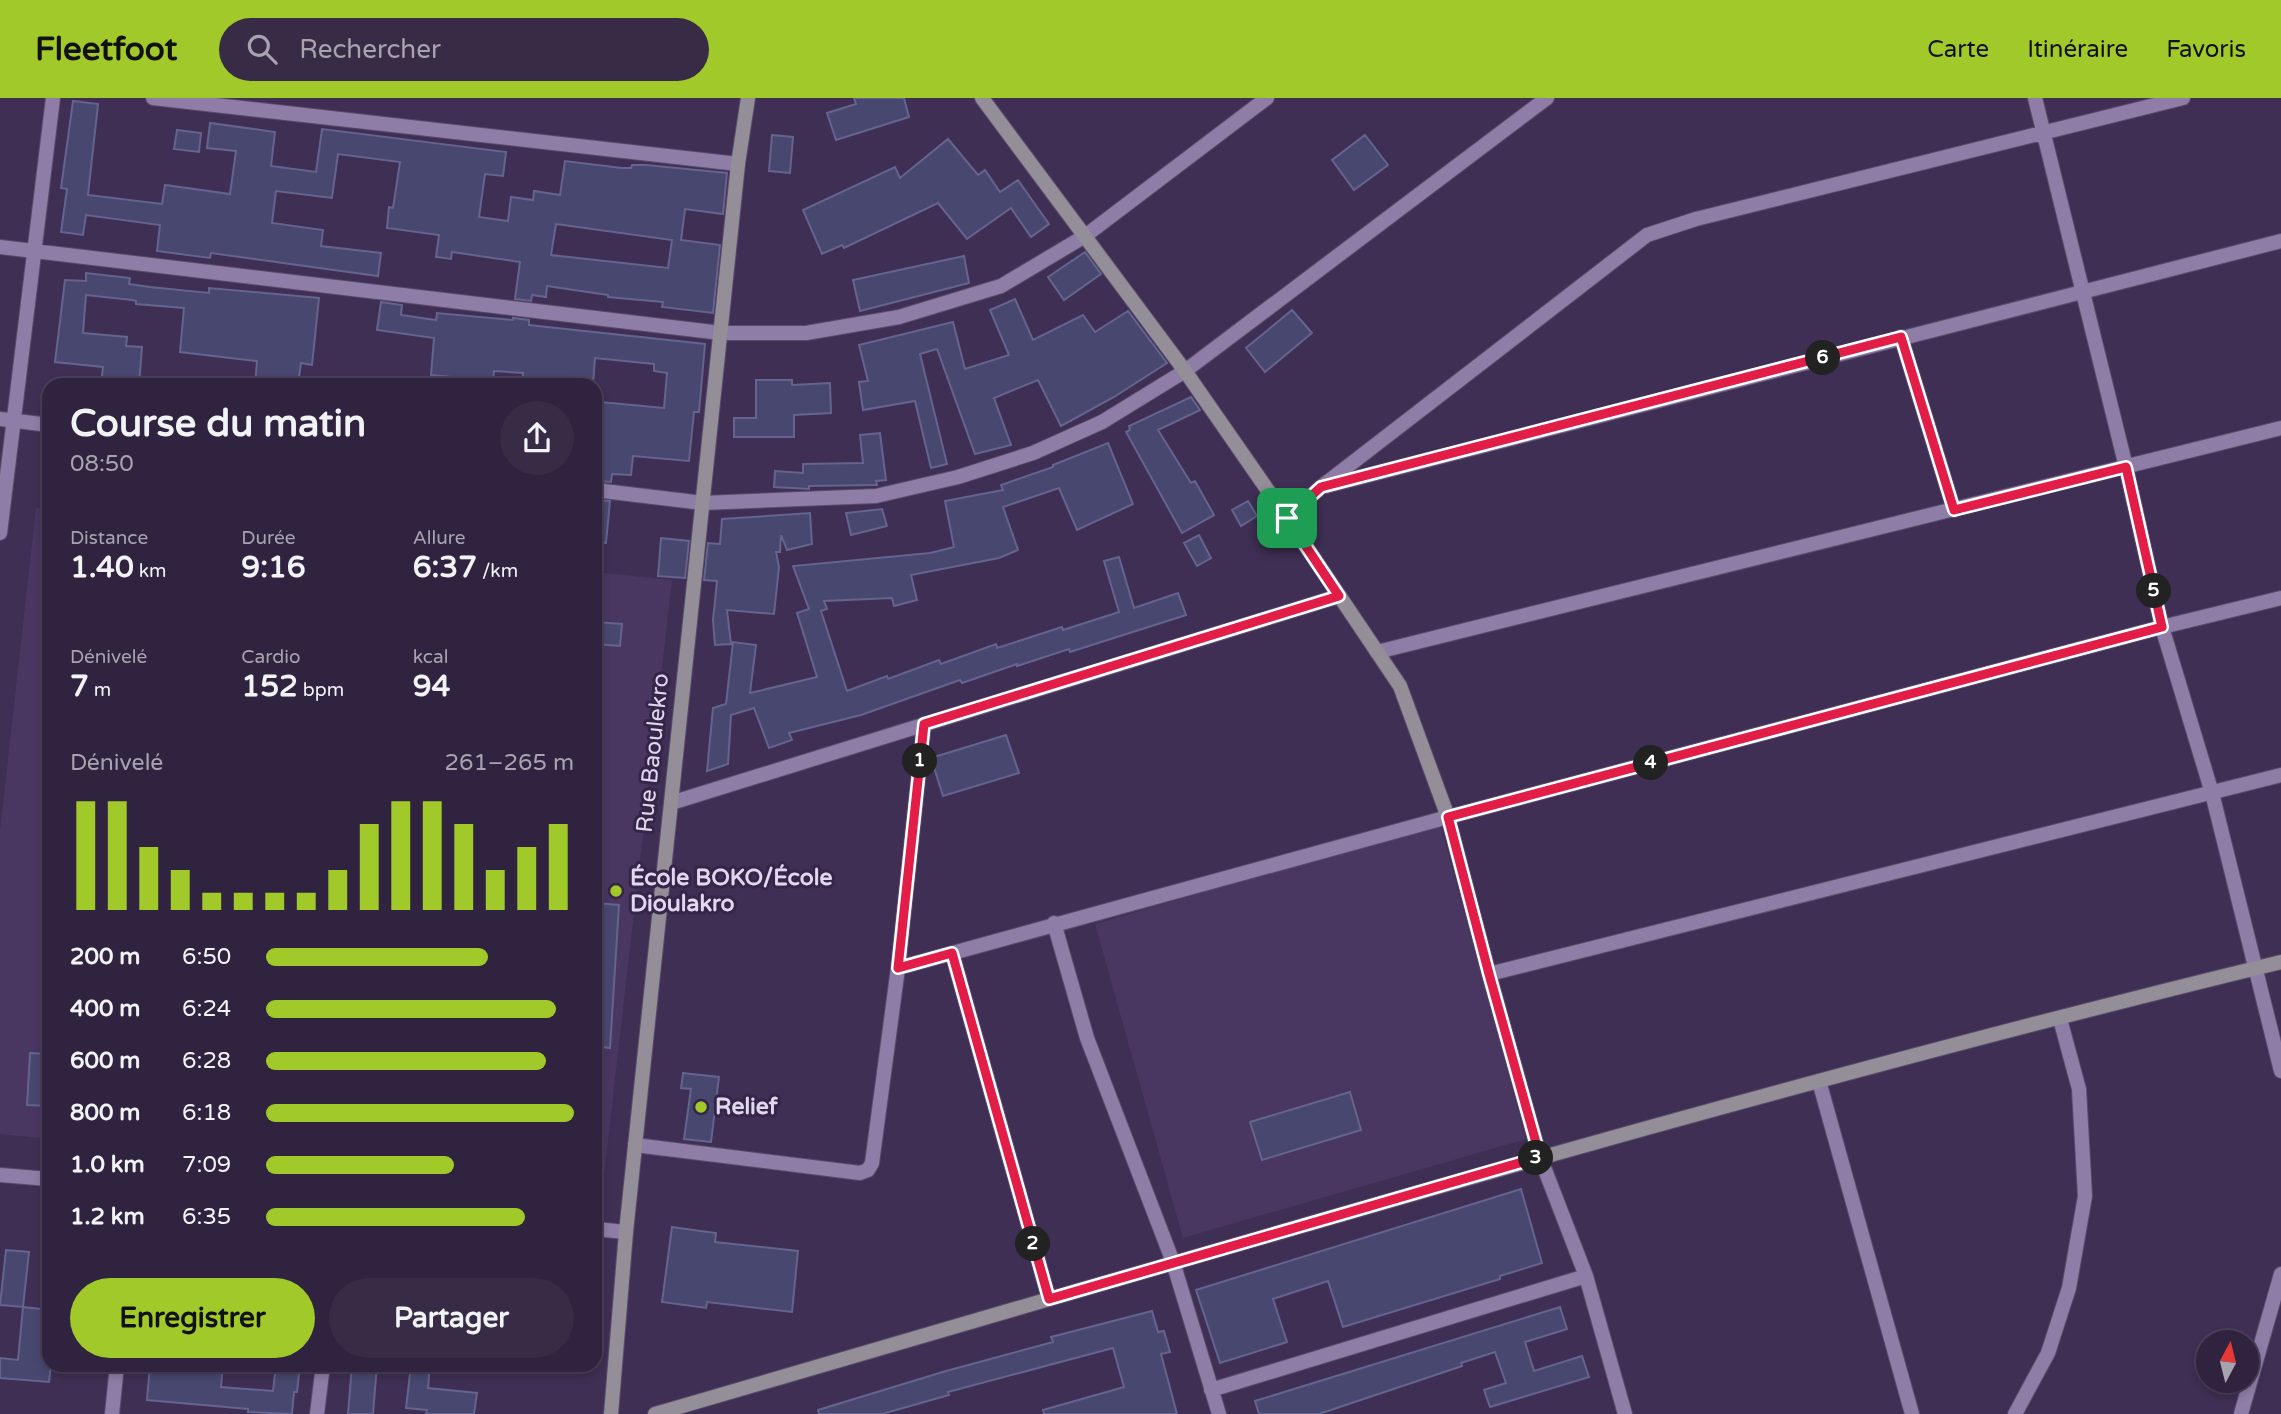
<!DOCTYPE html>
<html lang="fr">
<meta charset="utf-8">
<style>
:root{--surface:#2f233f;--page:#372b46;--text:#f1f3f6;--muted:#a7a4b0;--line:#4a4059;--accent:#a1c92a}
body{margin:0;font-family:"Varela Round",sans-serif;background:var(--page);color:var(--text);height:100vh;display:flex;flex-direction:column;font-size:26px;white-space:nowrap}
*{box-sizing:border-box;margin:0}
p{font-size:23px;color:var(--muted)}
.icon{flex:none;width:38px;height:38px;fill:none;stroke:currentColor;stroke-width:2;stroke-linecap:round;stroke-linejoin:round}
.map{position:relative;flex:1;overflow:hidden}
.sheet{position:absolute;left:42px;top:280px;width:560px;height:994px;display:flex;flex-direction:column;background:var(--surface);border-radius:21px;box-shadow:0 4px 10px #0003,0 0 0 2px var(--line)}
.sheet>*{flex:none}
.needle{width:46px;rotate:7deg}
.fabs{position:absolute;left:2196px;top:1232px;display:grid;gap:14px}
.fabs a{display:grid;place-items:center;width:63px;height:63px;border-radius:50%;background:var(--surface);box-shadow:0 4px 10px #0003,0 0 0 2px var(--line);font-size:35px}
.pin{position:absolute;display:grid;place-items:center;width:60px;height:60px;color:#fff;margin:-30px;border-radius:14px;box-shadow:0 4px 10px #0006}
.km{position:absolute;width:35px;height:35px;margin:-18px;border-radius:50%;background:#222;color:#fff;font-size:19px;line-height:35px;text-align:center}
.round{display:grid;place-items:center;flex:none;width:74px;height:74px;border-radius:37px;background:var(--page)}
.summary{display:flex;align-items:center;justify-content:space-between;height:119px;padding:0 28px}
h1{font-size:38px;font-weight:700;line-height:52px}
.metrics{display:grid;grid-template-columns:repeat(3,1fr);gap:10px;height:119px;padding:7px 28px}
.metrics div{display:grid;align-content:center}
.metrics b{font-size:30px;font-weight:700}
.metrics small{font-size:19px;font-weight:400}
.metrics p{font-size:19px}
.chart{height:196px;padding:14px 28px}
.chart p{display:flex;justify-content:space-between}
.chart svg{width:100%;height:126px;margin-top:7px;stroke:var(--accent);stroke-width:6}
.primary-button{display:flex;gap:14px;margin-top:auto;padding:14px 28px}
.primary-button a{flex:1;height:80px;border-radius:42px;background:var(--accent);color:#111;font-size:28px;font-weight:700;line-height:80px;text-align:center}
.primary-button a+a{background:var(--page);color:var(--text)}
ul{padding:0 28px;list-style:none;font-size:23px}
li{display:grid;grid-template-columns:112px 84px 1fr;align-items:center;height:52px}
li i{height:18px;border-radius:9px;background:var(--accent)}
header{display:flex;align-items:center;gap:42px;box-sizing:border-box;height:98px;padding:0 35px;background:var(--accent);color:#111}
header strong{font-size:33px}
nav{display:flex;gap:38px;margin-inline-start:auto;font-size:24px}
.search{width:490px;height:63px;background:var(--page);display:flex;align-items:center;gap:18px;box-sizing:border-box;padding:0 24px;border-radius:38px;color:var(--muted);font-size:26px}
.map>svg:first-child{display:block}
.built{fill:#493661}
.building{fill:#48476f;stroke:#64648e;stroke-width:2;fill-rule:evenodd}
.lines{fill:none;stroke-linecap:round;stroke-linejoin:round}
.street-casing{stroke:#5a4c6b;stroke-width:16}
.secondary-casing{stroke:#5a4c6b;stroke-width:16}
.street{stroke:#8e7da7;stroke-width:14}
.secondary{stroke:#938e97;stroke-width:14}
.route-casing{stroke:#fff;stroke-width:14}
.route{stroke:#e11d48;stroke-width:9}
.poi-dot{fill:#a1c92a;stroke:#352549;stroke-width:2.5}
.labels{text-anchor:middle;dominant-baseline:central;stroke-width:6;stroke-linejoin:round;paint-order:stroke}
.street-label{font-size:23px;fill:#e1d7ee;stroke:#352549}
.poi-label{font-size:23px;font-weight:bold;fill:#e1d7ee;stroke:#352549;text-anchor:start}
</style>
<header>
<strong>Fleetfoot</strong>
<div class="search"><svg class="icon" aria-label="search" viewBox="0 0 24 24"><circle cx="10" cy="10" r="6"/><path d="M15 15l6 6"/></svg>Rechercher</div>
<nav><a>Carte</a><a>Itinéraire</a><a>Favoris</a></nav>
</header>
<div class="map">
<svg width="2281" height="1316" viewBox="0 0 2281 1316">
<rect width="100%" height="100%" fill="#3f2f54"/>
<path class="built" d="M 36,410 L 49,412 L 49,1041 L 0,1036 L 0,732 Z
M 595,474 L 672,482 L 601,1104 L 595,1103 Z
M 1440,725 L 1526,1041 L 1183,1140 L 1095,826 Z"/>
<path class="building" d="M 854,0 L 904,0 L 909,19 L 836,42 L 827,15 L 856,6 Z
M 73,3 L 98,6 L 88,97 L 162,106 L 165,87 L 230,96 L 236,53 L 207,50 L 210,25 L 275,34 L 271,68 L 316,74 L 322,31 L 506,54 L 503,78 L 485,76 L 479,119 L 508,123 L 511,99 L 533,102 L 534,93 L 560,97 L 565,63 L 622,70 L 631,70 L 632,67 L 646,67 L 727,75 L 723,116 L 685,111 L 681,142 L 720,147 L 713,215 L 662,209 L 663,204 L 608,199 L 608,197 L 547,188 L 546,199 L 532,197 L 531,203 L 515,201 L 520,164 L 452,154 L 451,161 L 436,159 L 439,137 L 387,130 L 389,109 L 393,110 L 400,64 L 338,56 L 332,100 L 276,93 L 272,125 L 323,132 L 321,148 L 381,155 L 378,178 L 211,155 L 210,160 L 157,153 L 160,127 L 86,117 L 83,137 L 61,134 L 67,91 L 61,90 ZM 556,126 L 672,142 L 668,170 L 551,157 Z
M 177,32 L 201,35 L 199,54 L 174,51 Z
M 772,37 L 793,39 L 790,75 L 769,73 Z
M 1365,37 L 1388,67 L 1354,92 L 1332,62 Z
M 948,41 L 978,77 L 985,72 L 1000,94 L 1018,82 L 1049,126 L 1031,139 L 1011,110 L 967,141 L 938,105 L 844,150 L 842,147 L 822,156 L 803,112 L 895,69 L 900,80 Z
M 1085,154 L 1101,176 L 1064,202 L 1048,179 Z
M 964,158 L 969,185 L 860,213 L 853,182 Z
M 86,175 L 130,180 L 129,186 L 150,189 L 209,195 L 209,190 L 319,200 L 312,267 L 301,265 L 298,287 L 255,287 L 257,263 L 180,254 L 184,210 L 136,206 L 136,203 L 132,202 L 86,197 L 83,235 L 127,239 L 126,248 L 142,249 L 139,287 L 101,287 L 103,269 L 55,264 L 65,182 L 86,183 Z
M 1015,201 L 1033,242 L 1083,217 L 1095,234 L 1128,213 L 1167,265 L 1114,299 L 1061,328 L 1038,282 L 994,300 L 1011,347 L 975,356 L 937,251 L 920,256 L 947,366 L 931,370 L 915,303 L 863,312 L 859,284 L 868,283 L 859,247 L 953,224 L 965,271 L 1009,257 L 990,212 Z
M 381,204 L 402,207 L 401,217 L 436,222 L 437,215 L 513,222 L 513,220 L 529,222 L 529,227 L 705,246 L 699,314 L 694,314 L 689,363 L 633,358 L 631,377 L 612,376 L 611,384 L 595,383 L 595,340 L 597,340 L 601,304 L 664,310 L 667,275 L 654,273 L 654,266 L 595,260 L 593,287 L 522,287 L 523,275 L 494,273 L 493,283 L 431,277 L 434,240 L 377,232 Z
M 1292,212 L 1312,235 L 1265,274 L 1246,250 Z
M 756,282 L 792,282 L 792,287 L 830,285 L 831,315 L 794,317 L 794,339 L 734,339 L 734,320 L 756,320 Z
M 1191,299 L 1200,312 L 1158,332 L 1191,385 L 1195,383 L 1214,417 L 1182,435 L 1126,334 L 1130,332 L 1129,328 Z
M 880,335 L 886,382 L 876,383 L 877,387 L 809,388 L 809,391 L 774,389 L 775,373 L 803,375 L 803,366 L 863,365 L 860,337 Z
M 1108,345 L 1133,406 L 1077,432 L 1059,390 L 1003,409 L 1018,452 L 999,460 L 911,477 L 917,502 L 894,508 L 892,500 L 824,503 L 827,511 L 821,513 L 847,593 L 887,578 L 888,581 L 939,562 L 941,566 L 996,546 L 997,550 L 1062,529 L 1063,532 L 1119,514 L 1104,463 L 1119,459 L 1134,510 L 1178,495 L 1186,517 L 1070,554 L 1069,551 L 1017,568 L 1017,566 L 962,585 L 960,582 L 861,617 L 789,635 L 792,642 L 769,650 L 754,610 L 731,617 L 728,666 L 707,673 L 713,610 L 726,606 L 733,544 L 756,547 L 750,595 L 817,579 L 797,515 L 809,511 L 793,468 L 930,455 L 954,449 L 945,403 L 1003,392 L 1001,387 L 1053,369 L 1053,367 Z
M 595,402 L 610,403 L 606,445 L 595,444 Z
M 1248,403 L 1257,418 L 1241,428 L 1232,412 Z
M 882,411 L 887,428 L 851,437 L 846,415 Z
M 810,415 L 812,446 L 787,452 L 781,437 L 780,454 L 776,454 L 779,469 L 774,516 L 727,512 L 731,546 L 715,547 L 713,522 L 717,483 L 704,482 L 708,445 L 720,446 L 722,421 Z
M 1199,437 L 1211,460 L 1197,468 L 1184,445 Z
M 661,440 L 689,443 L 685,480 L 658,478 Z
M 595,524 L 622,526 L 620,548 L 595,546 Z
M 1006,637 L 1019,675 L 943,698 L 931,660 Z
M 595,805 L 619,807 L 610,950 L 595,948 Z
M 30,955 L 49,956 L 49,1008 L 27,1007 Z
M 683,975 L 719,979 L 711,1044 L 684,1041 L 691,991 L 681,990 Z
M 1350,994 L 1361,1032 L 1262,1062 L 1250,1024 Z
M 1521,1091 L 1542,1165 L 1500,1178 L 1500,1181 L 1343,1229 L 1328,1183 L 1273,1201 L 1287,1244 L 1220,1265 L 1196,1192 Z
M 672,1129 L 716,1135 L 715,1144 L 798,1153 L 792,1214 L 707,1204 L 706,1210 L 662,1204 Z
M 6,1152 L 29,1154 L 23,1209 L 0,1207 Z
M 23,1209 L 49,1212 L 44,1264 L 51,1267 L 49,1284 L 0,1280 L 0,1260 L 18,1262 Z
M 1560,1209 L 1567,1231 L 1525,1244 L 1534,1273 L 1582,1258 L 1589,1279 L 1490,1309 L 1484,1292 L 1506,1285 L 1495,1254 L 1461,1265 L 1462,1268 L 1319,1316 L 1259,1316 L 1255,1303 Z
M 1152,1213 L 1158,1234 L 1164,1233 L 1170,1254 L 1161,1256 L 1177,1316 L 1044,1316 L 1043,1312 L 1124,1289 L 1113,1250 L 948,1294 L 949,1297 L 882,1316 L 819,1316 L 818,1312 L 946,1273 L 1053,1244 L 1051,1239 Z
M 150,1267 L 223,1267 L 221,1289 L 273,1293 L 276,1267 L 300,1267 L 297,1294 L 294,1294 L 292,1316 L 248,1314 L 248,1311 L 147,1302 Z
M 352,1267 L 377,1267 L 373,1316 L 348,1316 Z
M 411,1267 L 430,1267 L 428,1290 L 477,1295 L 474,1316 L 426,1316 L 427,1312 L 406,1310 Z"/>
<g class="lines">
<defs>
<path id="street" d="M 153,0 L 738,66
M 2035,0 L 2126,369 L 2162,529 L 2212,695 L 2281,973
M 0,149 L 721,235 L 806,235 L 899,219 L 1001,188 L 1085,138 L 1267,0
M 1901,239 L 1954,412
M 0,321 L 49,327
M 1326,388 L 2281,143
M 595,392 L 703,405 L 876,398 L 958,379 L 1033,355 L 1102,324 L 1185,273 L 1547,0
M 1287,420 L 1321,389 L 1647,137 L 1696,121 L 2183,0
M 0,435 L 53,0
M 1377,554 L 2281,330
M 671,705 L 1339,498
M 1054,825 L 1087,940 L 1173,1164 L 1219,1316
M 952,855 L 1049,1201
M 898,870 L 1448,719 L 2162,529 L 2281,500
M 1489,876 L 2281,677
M 1819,983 L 1912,1316
M 635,1047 L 860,1075 L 868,1072 L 872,1065 L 898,870 L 924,626
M 1540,1059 L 1586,1178 L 1625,1316
M 0,1077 L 49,1081
M 595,1131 L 626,1134
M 1211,1292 L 1586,1178
M 112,1316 L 117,1267
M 317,1316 L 323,1267
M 2015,1316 L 2048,1255 L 2069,1190 L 2085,1098 L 2079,991 L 2060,921
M 2241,1316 L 2281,1176"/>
<path id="secondary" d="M 982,0 L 1185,273 L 1287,420 L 1400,588 L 1448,719 L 1489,876 L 1540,1059
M 611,1316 L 626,1134 L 738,66 L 748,0
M 655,1316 C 1195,1159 1734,997 2281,864"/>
</defs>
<use href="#street" class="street-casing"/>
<use href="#secondary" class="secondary-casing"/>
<use href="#street" class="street"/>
<use href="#secondary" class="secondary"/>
</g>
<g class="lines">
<defs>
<path id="route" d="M 1901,239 L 1954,412 L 2126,369 L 2162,529 L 1448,719 L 1489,876 L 1540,1059 L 1049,1201 L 952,855 L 898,870 L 924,626 L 1339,498 L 1287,420 L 1321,389 Z"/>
</defs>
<use href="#route" class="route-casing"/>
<use href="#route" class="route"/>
</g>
<g class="poi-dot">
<circle cx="616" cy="793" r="7"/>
<circle cx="701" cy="1009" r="7"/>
</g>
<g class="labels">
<g class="street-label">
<text transform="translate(653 655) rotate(-84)">Rue Baoulekro</text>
</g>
<g class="poi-label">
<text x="630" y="780">École BOKO/École<tspan x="630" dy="26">Dioulakro</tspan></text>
<text x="715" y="1009">Relief</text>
</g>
</g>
</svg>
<div class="fabs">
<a><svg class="needle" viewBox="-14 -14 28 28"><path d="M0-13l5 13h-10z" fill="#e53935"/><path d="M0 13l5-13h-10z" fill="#a7a4b0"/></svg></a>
</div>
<div class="pin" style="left:1287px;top:420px;background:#1e9e55"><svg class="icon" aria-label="arrive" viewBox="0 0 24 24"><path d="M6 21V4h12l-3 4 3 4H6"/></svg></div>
<b class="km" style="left:920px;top:663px">1</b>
<b class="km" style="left:1033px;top:1146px">2</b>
<b class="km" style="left:1536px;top:1060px">3</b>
<b class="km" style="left:1651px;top:665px">4</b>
<b class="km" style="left:2154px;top:493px">5</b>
<b class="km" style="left:1823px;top:260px">6</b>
<section class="sheet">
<div class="summary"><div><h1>Course du matin</h1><p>08:50</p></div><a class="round"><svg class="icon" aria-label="share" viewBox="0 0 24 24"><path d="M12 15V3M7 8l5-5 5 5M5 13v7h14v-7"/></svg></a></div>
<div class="metrics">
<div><p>Distance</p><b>1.40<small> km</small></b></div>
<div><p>Durée</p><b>9:16</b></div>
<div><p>Allure</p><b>6:37<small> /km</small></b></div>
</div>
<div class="metrics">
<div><p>Dénivelé</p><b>7<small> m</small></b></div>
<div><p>Cardio</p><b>152<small> bpm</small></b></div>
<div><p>kcal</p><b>94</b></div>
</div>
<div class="chart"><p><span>Dénivelé</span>261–265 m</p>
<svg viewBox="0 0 160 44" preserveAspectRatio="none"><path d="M5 44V6M15 44V6M25 44V22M35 44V30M45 44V38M55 44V38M65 44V38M75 44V38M85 44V30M95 44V14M105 44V6M115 44V6M125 44V14M135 44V30M145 44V22M155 44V14"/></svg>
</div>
<ul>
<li><b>200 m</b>6:50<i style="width:72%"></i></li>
<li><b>400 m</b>6:24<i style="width:94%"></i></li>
<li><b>600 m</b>6:28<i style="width:91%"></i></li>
<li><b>800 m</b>6:18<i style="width:100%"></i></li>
<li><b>1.0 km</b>7:09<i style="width:61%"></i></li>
<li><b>1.2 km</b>6:35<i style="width:84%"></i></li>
</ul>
<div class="primary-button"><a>Enregistrer</a><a>Partager</a></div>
</section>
</div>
